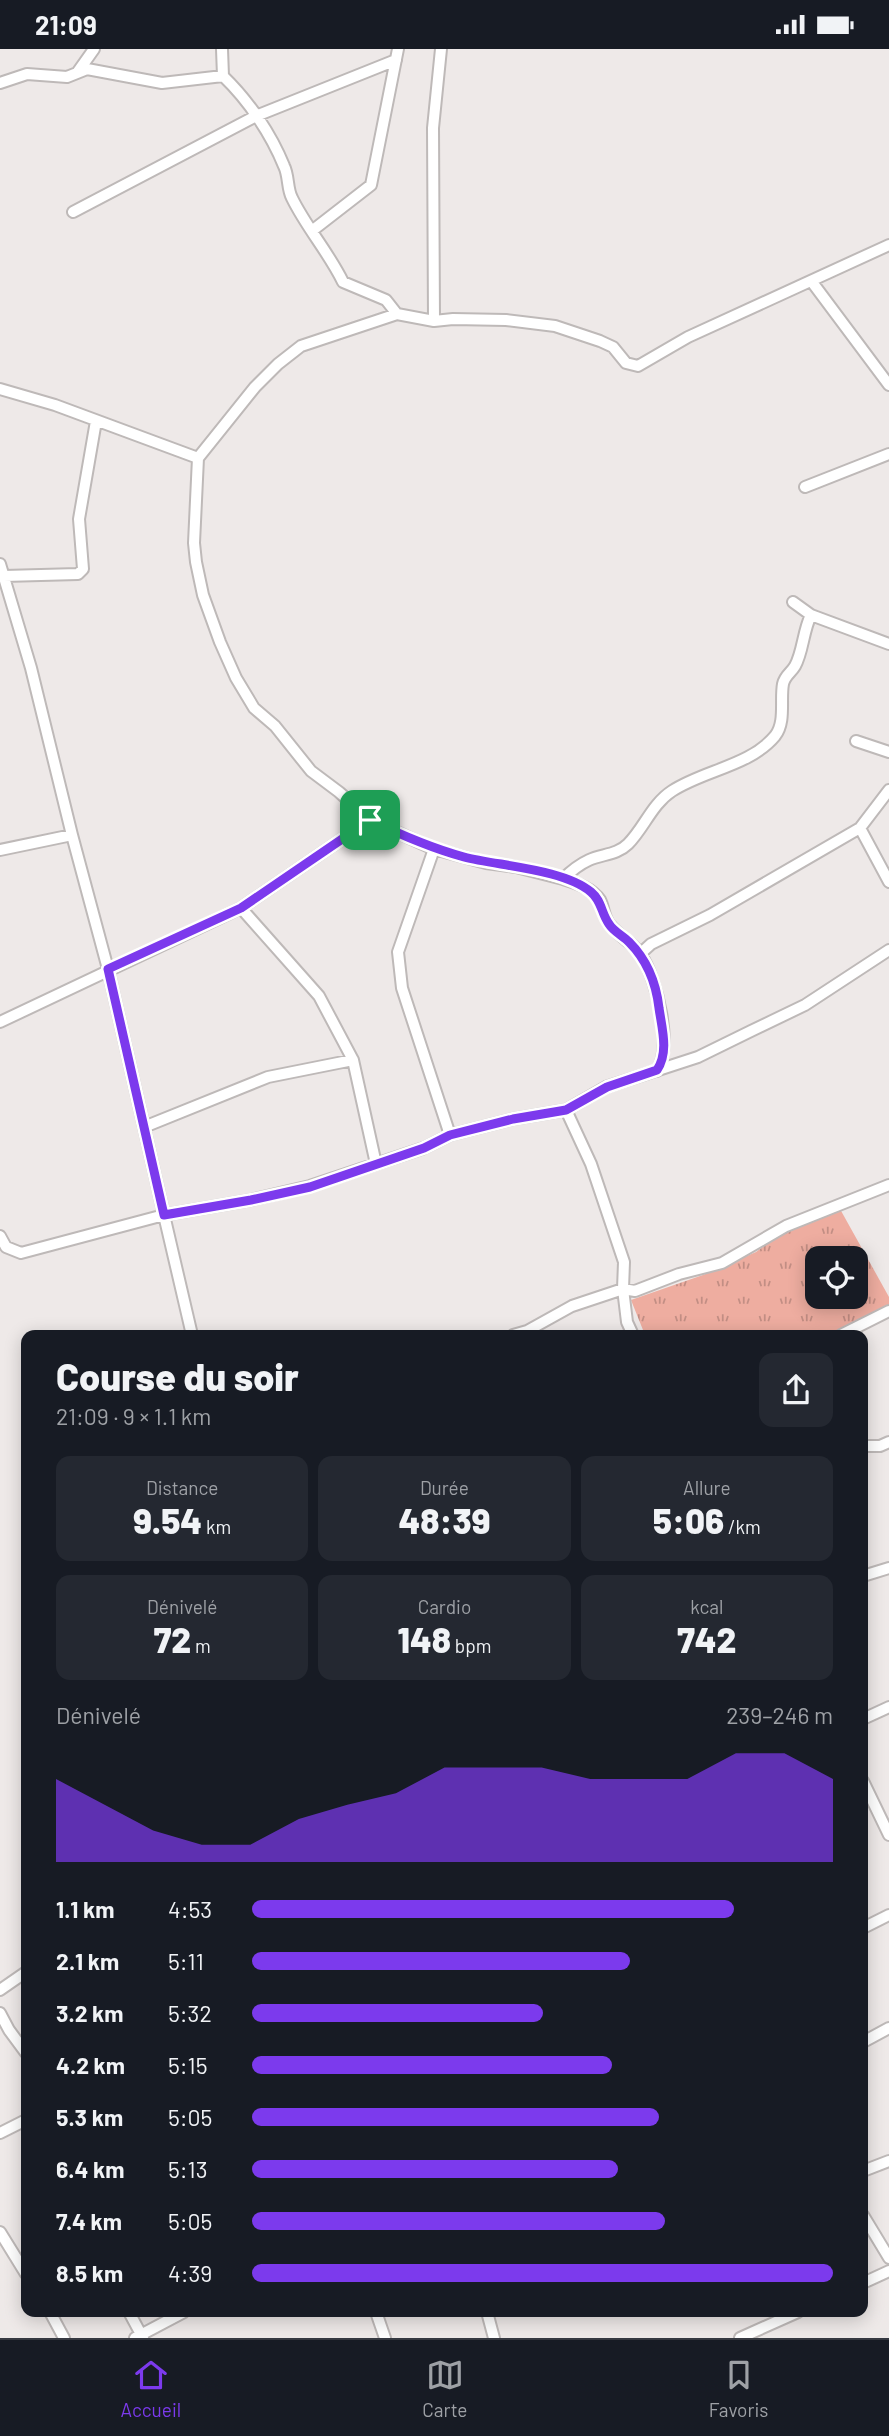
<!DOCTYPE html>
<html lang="fr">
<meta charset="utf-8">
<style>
:root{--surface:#171b24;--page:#242831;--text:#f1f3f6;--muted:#9ea1a6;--line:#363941;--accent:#7c3aed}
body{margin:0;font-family:Barlow,sans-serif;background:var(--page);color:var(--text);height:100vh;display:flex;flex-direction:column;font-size:26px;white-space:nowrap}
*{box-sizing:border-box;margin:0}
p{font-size:23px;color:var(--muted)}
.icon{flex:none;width:38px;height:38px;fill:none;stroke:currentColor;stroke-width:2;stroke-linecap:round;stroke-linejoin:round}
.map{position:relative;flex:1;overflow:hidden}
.drawer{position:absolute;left:21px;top:1281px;width:847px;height:987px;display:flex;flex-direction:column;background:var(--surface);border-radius:14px;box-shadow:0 4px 18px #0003}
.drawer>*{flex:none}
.controls{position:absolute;left:805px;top:1197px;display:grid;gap:14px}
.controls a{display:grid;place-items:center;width:63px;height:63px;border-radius:14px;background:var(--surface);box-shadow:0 4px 18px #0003;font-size:35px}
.pin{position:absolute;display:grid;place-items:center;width:60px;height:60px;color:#fff;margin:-30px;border-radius:14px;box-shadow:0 4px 10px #0006}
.round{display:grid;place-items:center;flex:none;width:74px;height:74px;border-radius:14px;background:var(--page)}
.overview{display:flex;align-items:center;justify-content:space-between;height:119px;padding:0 35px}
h1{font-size:38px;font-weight:800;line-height:52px}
.metrics{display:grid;grid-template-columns:repeat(3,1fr);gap:10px;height:119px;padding:7px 35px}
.metrics div{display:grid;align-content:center;border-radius:14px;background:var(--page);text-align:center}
.metrics b{font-size:35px;font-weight:800}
.metrics small{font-size:19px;font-weight:400}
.metrics p{font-size:19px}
.chart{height:196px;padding:14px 35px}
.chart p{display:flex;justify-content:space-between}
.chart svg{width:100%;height:126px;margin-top:7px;fill:var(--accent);opacity:.7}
ul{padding:0 35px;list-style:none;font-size:23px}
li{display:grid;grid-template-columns:112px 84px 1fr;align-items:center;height:52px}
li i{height:18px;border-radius:9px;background:var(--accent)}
.status{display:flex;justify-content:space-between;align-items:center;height:49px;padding:0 35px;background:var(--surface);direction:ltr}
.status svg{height:19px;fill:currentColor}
.menu{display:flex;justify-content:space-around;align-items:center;height:98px;border-top:2px solid var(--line);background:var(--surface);font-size:19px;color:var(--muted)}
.menu a{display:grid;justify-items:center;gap:4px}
.menu .selected{color:var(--accent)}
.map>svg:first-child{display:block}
.grass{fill:url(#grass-tufts);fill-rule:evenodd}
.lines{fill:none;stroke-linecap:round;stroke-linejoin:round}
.street-casing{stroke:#beb9b8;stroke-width:14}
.street{stroke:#fff;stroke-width:10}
.route-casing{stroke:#fff;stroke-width:14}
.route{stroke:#7c3aed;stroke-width:9}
</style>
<div class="status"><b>21:09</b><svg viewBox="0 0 49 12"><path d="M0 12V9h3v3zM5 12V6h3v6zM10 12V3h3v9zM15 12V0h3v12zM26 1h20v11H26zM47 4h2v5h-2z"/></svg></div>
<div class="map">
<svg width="889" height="2289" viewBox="0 0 889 2289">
<defs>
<pattern id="grass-tufts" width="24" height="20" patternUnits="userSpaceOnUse" patternTransform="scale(1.75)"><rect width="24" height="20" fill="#eeada0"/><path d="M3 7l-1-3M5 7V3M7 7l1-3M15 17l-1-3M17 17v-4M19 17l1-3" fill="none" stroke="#c28e84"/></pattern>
</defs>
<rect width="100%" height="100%" fill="#eee9e8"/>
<path class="grass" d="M 840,1160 L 889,1248 L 889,1258 L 830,1286 L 645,1286 L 631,1251 L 703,1226 L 756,1203 L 783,1183 ZM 817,1209 L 856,1209 L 856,1248 L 817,1248 Z"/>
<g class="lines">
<defs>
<path id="street" d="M 222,0 L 223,27
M 77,24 L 94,0
M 0,34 L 27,25 L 67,28 L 87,20 L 162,34 L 223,27 C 249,52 271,85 284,117 C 289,127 287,140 292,149 C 306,178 329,204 343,233 L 386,251 L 397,265
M 73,163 L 256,67 L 396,11
M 313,181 L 371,136 L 398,0
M 812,233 L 889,336
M 434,272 L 433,79 L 441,0
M 0,340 L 55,356 L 198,409
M 805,438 L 889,405
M 0,515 L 31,619 L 72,786 L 108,920 L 164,1166 L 251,1151 L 310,1137 L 424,1099 L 450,1086 L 513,1070 L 566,1061 L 606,1038 L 698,1008 L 751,982 L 805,956 L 889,901
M 4,527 L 78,525 L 83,520 L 79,470 L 96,372
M 793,553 L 811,566 L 889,595
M 811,566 C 803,582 803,603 795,617 C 791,624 785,626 783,635 C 780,651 786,673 775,687 C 750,717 704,721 672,742 C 652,755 644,779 628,795 C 617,806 602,805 589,811 C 578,816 571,822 563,830 L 516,818 L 486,814 L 434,800 L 370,771 L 339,743 L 311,722 L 275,677 L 254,659 L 236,629 L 220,593 L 203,546 L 196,513 L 194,494 L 198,409 L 255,338 L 278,315 L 301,297 L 397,265 L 434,272 L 453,270 L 506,271 L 555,277 L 600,292 L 613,298 L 626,314 L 638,317 L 688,288 L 889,196
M 856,692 L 889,703
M 860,779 L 889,833
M 434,800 L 398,903 L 402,939 L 450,1086
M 0,801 L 72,786
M 563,830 C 576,834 592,839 600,851 C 604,859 604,869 610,876 C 619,887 633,894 641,906 C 657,930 673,997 657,1022
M 241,859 L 319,947 L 353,1011 L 376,1115
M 640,905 L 651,895 L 710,866 L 860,779 L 889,741
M 0,973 L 241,859 L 370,771
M 566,1061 L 591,1115 L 624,1213 L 623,1240 L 627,1273 L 633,1286
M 144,1078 L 268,1028 L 353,1011
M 0,1187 L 6,1198 L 21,1204 L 164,1166 L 192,1286
M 513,1286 L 527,1282 L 572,1257 L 623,1240 L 635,1242 L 679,1225 L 722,1214 L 786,1177 L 889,1136
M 841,1286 L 889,1262
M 863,1397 L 880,1397 L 889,1393
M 863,1527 L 889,1519
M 863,1670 L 889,1658
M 863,1732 L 889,1786
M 863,1879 L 889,1866
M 0,1941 L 26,1923
M 0,1964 L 9,1981 L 26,2004
M 863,1993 L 889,1979
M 0,2084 L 26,2071
M 863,2122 L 889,2112
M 863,2166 L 889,2209
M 0,2183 L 26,2225
M 863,2234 L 889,2222
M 50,2263 L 64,2289
M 129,2263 L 143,2289
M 376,2263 L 385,2289
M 487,2263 L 494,2289
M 135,2289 L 184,2263
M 740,2289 L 798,2263"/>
</defs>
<use href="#street" class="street-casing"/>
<use href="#street" class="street"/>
</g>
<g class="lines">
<defs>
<path id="route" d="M 370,771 C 401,786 431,799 464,808 C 499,817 564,820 591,843 C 602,852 601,864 609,875 C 613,882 623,887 629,893 C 647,911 656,933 659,959 C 662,980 669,1003 657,1021 L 607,1038 L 566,1061 L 513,1070 L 450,1086 L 424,1099 L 310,1138 L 251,1151 L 164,1166 L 108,920 L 241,859 Z"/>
</defs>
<use href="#route" class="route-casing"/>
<use href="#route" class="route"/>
</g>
</svg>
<div class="controls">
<a><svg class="icon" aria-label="locate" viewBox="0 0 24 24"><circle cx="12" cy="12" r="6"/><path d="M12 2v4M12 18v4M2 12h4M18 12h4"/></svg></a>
</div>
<div class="pin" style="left:370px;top:771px;background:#1e9e55"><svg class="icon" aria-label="arrive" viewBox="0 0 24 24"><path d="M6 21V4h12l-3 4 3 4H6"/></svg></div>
<section class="drawer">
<div class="overview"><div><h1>Course du soir</h1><p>21:09 · 9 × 1.1 km</p></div><a class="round"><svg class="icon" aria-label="share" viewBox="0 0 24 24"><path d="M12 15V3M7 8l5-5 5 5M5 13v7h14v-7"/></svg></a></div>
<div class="metrics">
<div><p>Distance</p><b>9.54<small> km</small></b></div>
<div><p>Durée</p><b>48:39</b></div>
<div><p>Allure</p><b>5:06<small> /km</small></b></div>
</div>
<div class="metrics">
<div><p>Dénivelé</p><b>72<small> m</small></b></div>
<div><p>Cardio</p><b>148<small> bpm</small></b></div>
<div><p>kcal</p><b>742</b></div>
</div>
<div class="chart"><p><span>Dénivelé</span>239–246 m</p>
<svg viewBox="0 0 160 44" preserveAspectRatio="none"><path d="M0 44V15L10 24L20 33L30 38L40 38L50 29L60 24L70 20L80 11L90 11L100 11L110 15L120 15L130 15L140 6L150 6L160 15V44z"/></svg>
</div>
<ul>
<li><b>1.1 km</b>4:53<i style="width:83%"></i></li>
<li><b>2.1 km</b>5:11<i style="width:65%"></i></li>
<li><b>3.2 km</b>5:32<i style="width:50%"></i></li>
<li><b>4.2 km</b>5:15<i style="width:62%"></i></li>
<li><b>5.3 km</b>5:05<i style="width:70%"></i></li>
<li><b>6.4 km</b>5:13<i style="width:63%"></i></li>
<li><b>7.4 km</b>5:05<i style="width:71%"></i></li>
<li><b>8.5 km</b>4:39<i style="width:100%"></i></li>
</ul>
</section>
</div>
<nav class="menu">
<a class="selected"><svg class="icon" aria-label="home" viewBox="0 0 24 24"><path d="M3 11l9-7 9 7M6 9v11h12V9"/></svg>Accueil</a>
<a><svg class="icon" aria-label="map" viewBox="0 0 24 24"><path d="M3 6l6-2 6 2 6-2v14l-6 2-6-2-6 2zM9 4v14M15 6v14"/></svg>Carte</a>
<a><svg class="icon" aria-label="saved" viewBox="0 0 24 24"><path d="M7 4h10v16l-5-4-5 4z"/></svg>Favoris</a>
</nav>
